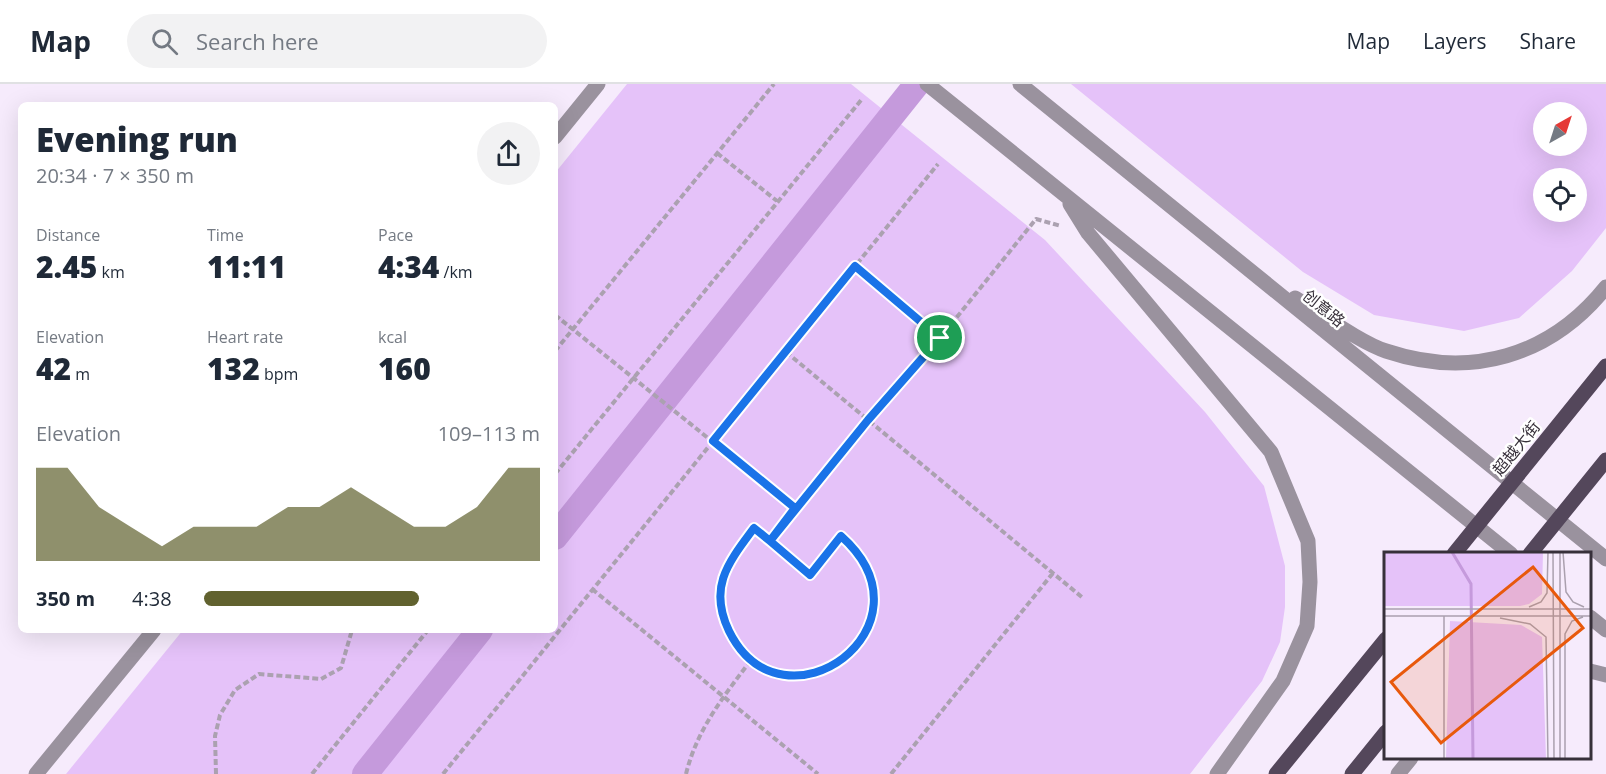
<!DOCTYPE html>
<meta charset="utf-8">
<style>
:root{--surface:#fff;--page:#f2f2f3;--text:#1f2937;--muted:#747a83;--line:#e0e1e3;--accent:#61622f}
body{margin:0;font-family:"Open Sans","Noto Sans SC",sans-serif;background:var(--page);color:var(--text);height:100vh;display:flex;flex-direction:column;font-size:22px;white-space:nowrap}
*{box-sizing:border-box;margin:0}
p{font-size:20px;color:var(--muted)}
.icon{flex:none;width:33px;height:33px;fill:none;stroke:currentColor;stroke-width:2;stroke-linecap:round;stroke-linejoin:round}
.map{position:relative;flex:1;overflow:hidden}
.panel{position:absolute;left:18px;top:18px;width:540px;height:531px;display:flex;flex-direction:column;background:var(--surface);border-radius:9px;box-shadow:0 6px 24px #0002}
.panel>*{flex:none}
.needle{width:39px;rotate:39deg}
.controls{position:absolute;left:1533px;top:18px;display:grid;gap:12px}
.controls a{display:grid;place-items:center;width:54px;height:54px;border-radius:50%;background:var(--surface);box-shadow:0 6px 24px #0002;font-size:30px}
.pin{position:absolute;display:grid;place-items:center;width:51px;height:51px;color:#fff;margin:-26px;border:3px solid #fff;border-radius:50%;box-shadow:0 2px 6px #0007}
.round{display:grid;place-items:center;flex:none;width:63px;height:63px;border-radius:32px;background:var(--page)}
.summary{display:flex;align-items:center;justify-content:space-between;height:102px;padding:0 18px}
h1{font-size:33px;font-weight:800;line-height:45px}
.figures{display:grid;grid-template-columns:repeat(3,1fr);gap:9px;height:102px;padding:6px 18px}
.figures div{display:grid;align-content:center}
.figures b{font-size:30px;font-weight:800}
.figures small{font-size:16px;font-weight:400}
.figures p{font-size:16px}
.chart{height:168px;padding:12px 18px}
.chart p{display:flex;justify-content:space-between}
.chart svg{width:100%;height:108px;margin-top:6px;fill:var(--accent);opacity:.7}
ul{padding:0 18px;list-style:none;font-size:20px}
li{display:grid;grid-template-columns:96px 72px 1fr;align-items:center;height:45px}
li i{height:15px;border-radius:8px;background:var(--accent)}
header{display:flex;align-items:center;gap:36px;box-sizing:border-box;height:84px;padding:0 30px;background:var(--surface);border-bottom:2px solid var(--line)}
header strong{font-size:28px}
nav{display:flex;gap:33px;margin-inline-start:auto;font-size:21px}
.search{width:420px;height:54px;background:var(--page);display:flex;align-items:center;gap:15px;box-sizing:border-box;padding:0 21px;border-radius:33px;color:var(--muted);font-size:22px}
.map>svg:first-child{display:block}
.green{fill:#e5c2f9;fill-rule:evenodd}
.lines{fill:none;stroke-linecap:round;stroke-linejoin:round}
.canal{stroke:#c59adc;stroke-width:26}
.path{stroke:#aba1b0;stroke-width:4;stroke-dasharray:6 3;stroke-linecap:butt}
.minor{stroke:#9a929e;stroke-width:15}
.major{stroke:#54475b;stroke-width:15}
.route-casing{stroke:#fff;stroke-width:12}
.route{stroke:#1a73e8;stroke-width:8}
.labels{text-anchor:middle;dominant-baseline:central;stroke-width:5;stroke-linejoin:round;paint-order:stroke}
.street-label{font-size:16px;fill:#37303a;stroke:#fff}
.inset-river{fill:none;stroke:#c59adc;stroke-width:3}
.inset-road{fill:none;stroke:#aaa0ae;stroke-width:1.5}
.view{fill:#e8590c;fill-opacity:0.15;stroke:#e8590c;stroke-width:3}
.inset-edge{fill:none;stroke:#37303a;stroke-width:3}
</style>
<header>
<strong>Map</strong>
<div class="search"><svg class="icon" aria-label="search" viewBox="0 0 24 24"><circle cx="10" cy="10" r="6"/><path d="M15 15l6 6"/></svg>Search here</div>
<nav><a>Map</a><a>Layers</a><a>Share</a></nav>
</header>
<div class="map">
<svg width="1606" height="690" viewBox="0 0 1606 690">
<rect width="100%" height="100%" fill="#f6ebfc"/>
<path class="green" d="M 627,0 L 851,0 L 1045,156 L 1205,328 L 1264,402 L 1285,482 L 1285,523 L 1280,558 L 1262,597 L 1190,690 L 66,690 L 183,546 L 555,546 L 555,89 Z
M 1071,0 L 1606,0 L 1606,144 L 1572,187 L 1519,234 L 1464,247 L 1374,231 L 1303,188 ZM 1544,28 L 1576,28 L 1576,62 L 1544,62 ZM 1544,94 L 1576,94 L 1576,128 L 1544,128 Z"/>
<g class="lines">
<path class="canal" d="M 555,453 L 917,0
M 365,690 L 480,546"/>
<path class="path" d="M 717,69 L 777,117
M 855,182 L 940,254
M 555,231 L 795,424 L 940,254 L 1036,135 L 1061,142
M 555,267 L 774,0
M 786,268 L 1083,514
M 555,390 L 862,15
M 754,444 L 810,491 L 841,452 C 942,544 782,655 729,547 C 708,503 728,479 754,444 Z
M 769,457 L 795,424
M 592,505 L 818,690
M 216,690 L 215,652 L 220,631 L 235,606 L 259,590 L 321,595 L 341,584 L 352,546
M 312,690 L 428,546
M 443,690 L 938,80
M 686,690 C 697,645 724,612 751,576
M 891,690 L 1053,489"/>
<path class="minor" d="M 927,0 L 1511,470
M 1020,0 L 1606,475
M 555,53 L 598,0
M 1070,120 L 1088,149 L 1271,368 L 1308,457 L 1310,498 L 1307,542 L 1283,597 L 1217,690
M 1295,214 C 1320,229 1361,259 1386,267 C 1470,295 1550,273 1606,203
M 1590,533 L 1606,546
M 1590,587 L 1606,591
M 36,690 L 154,546
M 1398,690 L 1411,674"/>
<path class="major" d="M 1454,470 L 1606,282
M 1530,470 L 1606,376
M 1276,690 L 1386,555
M 1352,690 L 1386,648"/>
</g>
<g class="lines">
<defs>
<path id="route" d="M 940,254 L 868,336 L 770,457 L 754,444 C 728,479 708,503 729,547 C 783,656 942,542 841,452 L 810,491 L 770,457 L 795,424 L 713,357 L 855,182 L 940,254"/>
</defs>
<use href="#route" class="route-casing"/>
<use href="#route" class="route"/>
</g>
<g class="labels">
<g class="street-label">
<text transform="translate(1324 224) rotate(39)">创意路</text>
<text transform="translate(1516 364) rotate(-51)">超越大街</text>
</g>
</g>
<g transform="translate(1384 468)">
<rect width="207" height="207" fill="#f6ebfc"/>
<path d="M 0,0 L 159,0 L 158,42 L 145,52 L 136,54 L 0,54 ZM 66,69 L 137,73 L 158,85 L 162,207 L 62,207 Z" fill="#e5c2f9"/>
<path class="inset-river" d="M 68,0 L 87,32 L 89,207"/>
<path class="inset-road" d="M 169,0 L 170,207M 176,0 L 176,207M 179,0 L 182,40 L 189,50 L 200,55M 145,55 L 157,50 L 163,41 L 164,0M 0,57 L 207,57M 0,64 L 207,64M 116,66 L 146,72 L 162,85 L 164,207M 60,207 L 60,64M 181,207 L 181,82 L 188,69 L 199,65"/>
<path class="view" d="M 149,15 L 199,76 L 57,191 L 7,130 Z"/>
<rect width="207" height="207" class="inset-edge"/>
</g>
</svg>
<div class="controls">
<a><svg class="needle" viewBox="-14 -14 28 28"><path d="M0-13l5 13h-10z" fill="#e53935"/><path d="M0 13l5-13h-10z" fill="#747a83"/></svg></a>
<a><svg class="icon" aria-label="locate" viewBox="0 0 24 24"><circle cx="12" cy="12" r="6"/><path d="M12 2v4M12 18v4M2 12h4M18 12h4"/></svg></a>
</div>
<div class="pin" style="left:940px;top:254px;background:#1e9e55"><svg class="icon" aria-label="arrive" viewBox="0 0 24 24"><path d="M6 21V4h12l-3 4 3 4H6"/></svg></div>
<section class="panel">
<div class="summary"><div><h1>Evening run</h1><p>20:34 · 7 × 350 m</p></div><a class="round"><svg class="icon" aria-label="share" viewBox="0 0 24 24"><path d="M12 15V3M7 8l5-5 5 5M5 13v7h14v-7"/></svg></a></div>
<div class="figures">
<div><p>Distance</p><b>2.45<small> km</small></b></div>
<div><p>Time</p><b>11:11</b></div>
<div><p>Pace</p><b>4:34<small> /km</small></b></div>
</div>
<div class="figures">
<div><p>Elevation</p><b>42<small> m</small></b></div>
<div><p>Heart rate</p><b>132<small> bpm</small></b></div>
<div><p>kcal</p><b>160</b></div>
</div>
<div class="chart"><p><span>Elevation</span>109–113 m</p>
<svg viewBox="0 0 160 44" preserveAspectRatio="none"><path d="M0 44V6L10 6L20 22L30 30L40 38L50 30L60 30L70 30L80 22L90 22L100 14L110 22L120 30L130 30L140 22L150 6L160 6V44z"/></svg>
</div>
<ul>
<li><b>350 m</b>4:38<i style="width:64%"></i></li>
</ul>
</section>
</div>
